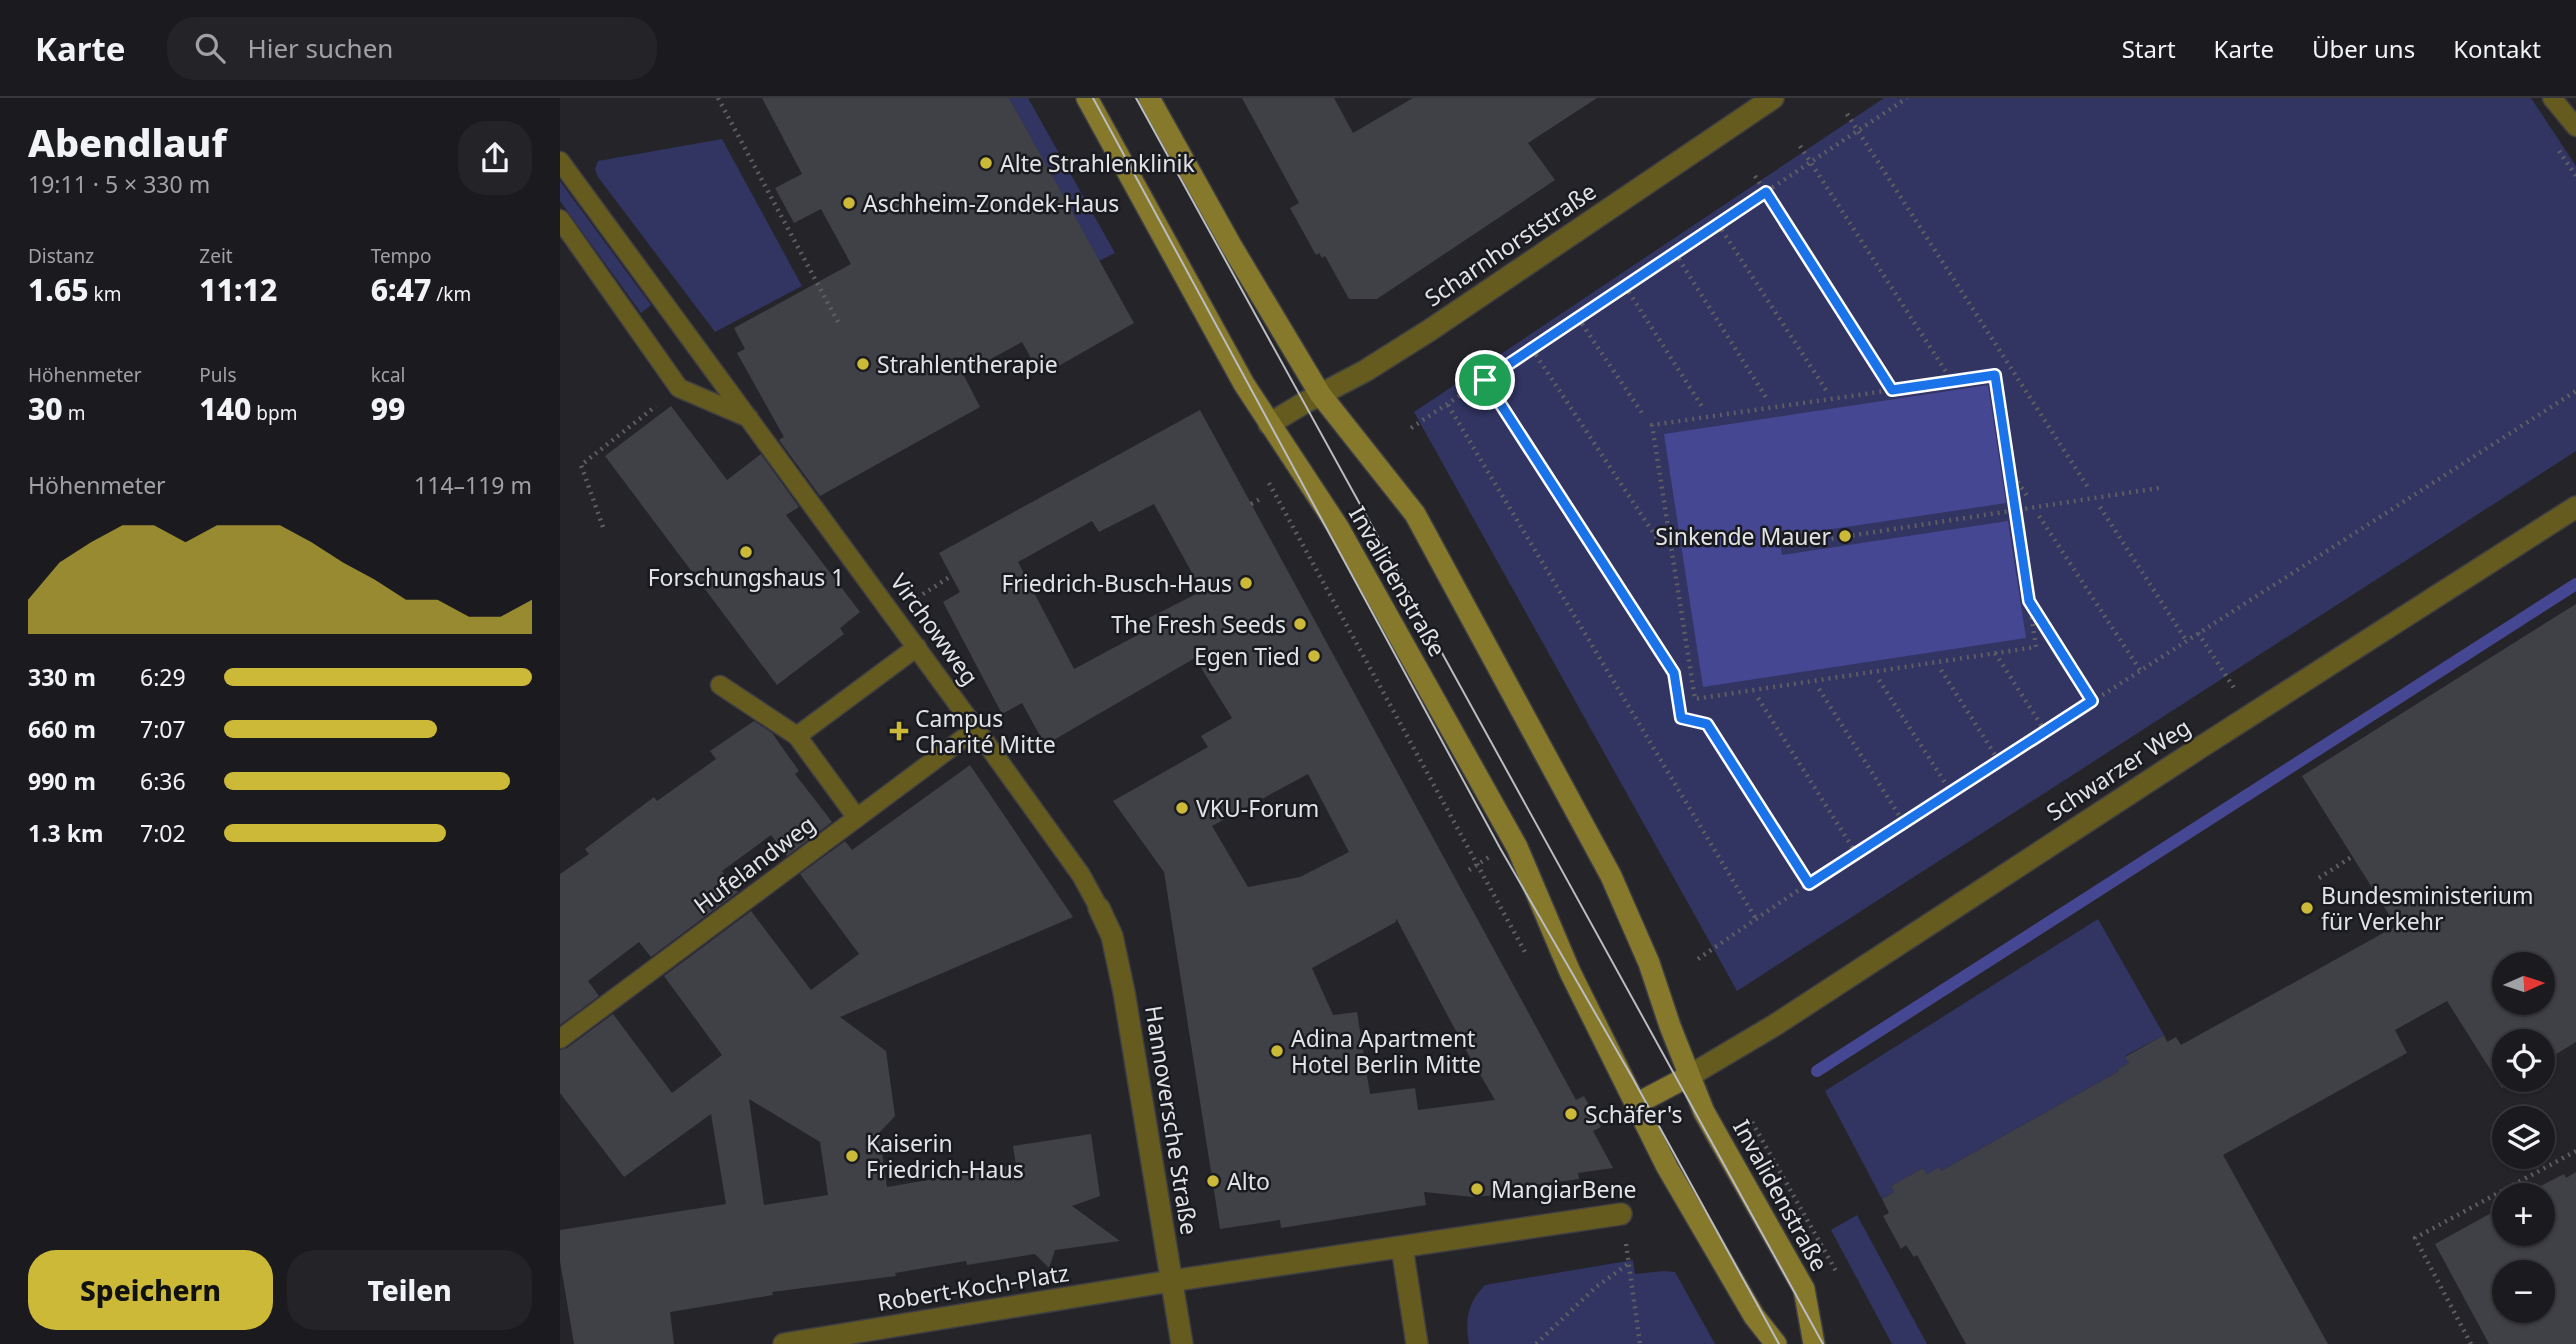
<!DOCTYPE html>
<html lang="de">
<meta charset="utf-8">
<style>
:root{--surface:#1b1b1f;--page:#242428;--text:#f1f3f6;--muted:#a0a1a4;--line:#39393d;--accent:#cdb938}
body{margin:0;font-family:"Noto Sans",sans-serif;background:var(--page);color:var(--text);height:100vh;display:flex;flex-direction:column;font-size:26px;white-space:nowrap}
*{box-sizing:border-box;margin:0}
p{font-size:23px;color:var(--muted)}
.icon{flex:none;width:38px;height:38px;fill:none;stroke:currentColor;stroke-width:2;stroke-linecap:round;stroke-linejoin:round}
.map{position:relative;flex:1;overflow:hidden}
.drawer{display:flex;flex-direction:column;background:var(--surface);width:560px}
.drawer>*{flex:none}
.needle{width:46px;rotate:87deg}
.tools{position:absolute;left:1932px;top:854px;display:grid;gap:14px}
.tools a{display:grid;place-items:center;width:63px;height:63px;border-radius:50%;background:var(--surface);box-shadow:0 2px 5px #0004,0 0 0 2px var(--line);font-size:35px}
.pin{position:absolute;display:grid;place-items:center;width:60px;height:60px;color:#fff;margin:-30px;border:4px solid #fff;border-radius:50%;box-shadow:0 2px 7px #0007}
.round{display:grid;place-items:center;flex:none;width:74px;height:74px;border-radius:28px;background:var(--page)}
.head{display:flex;align-items:center;justify-content:space-between;height:119px;padding:0 28px}
h1{font-size:38px;font-weight:800;line-height:52px}
.figures{display:grid;grid-template-columns:repeat(3,1fr);gap:10px;height:119px;padding:7px 28px}
.figures div{display:grid;align-content:center}
.figures b{font-size:30px;font-weight:800}
.figures small{font-size:19px;font-weight:400}
.figures p{font-size:19px}
.chart{height:196px;padding:14px 28px}
.chart p{display:flex;justify-content:space-between}
.chart svg{width:100%;height:126px;margin-top:7px;fill:var(--accent);opacity:.7}
.primary-button{display:flex;gap:14px;margin-top:auto;padding:14px 28px}
.primary-button a{flex:1;height:80px;border-radius:28px;background:var(--accent);color:#111;font-size:28px;font-weight:800;line-height:80px;text-align:center}
.primary-button a+a{background:var(--page);color:var(--text)}
ul{padding:0 28px;list-style:none;font-size:23px}
li{display:grid;grid-template-columns:112px 84px 1fr;align-items:center;height:52px}
li i{height:18px;border-radius:9px;background:var(--accent)}
header{display:flex;align-items:center;gap:42px;box-sizing:border-box;height:98px;padding:0 35px;background:var(--surface);border-bottom:2px solid var(--line)}
header strong{font-size:33px}
nav{display:flex;gap:38px;margin-inline-start:auto;font-size:24px}
.search{width:490px;height:63px;background:var(--page);display:flex;align-items:center;gap:18px;box-sizing:border-box;padding:0 24px;border-radius:28px;color:var(--muted);font-size:26px}
main{display:flex;flex:1;min-height:0}
.map>svg:first-child{display:block}
.green{fill:#323462}
.water{fill:#464792}
.lines{fill:none;stroke-linecap:round;stroke-linejoin:round}
.stream{stroke:#464792;stroke-width:12}
.building{fill:#404146;fill-rule:evenodd}
.lane-casing{stroke:#3f3f43;stroke-width:21}
.street-casing{stroke:#3f3f43;stroke-width:24}
.secondary-casing{stroke:#3f3f43;stroke-width:24}
.path{stroke:#5e5e62;stroke-width:4.5;stroke-dasharray:2 5;stroke-linecap:butt}
.lane{stroke:#655b1e;stroke-width:18}
.street{stroke:#655b1e;stroke-width:21}
.secondary{stroke:#86792c;stroke-width:21}
.tram{stroke:#bbbcbf;stroke-width:2}
.route-casing{stroke:#fff;stroke-width:14}
.route{stroke:#1a73e8;stroke-width:9}
.poi-dot{fill:#cdb938;stroke:#1a1b20;stroke-width:2.5}
.labels{text-anchor:middle;dominant-baseline:central;stroke-width:5;stroke-linejoin:round;paint-order:stroke}
.poi-label{font-size:23px;fill:#e2e3e6;stroke:#1a1b20;text-anchor:start}
.street-label{font-size:23px;fill:#e2e3e6;stroke:#1a1b20}
</style>
<header>
<strong>Karte</strong>
<div class="search"><svg class="icon" aria-label="search" viewBox="0 0 24 24"><circle cx="10" cy="10" r="6"/><path d="M15 15l6 6"/></svg>Hier suchen</div>
<nav><a>Start</a><a>Karte</a><a>Über uns</a><a>Kontakt</a></nav>
</header>
<main>
<section class="drawer">
<div class="head"><div><h1>Abendlauf</h1><p>19:11 · 5 × 330 m</p></div><a class="round"><svg class="icon" aria-label="share" viewBox="0 0 24 24"><path d="M12 15V3M7 8l5-5 5 5M5 13v7h14v-7"/></svg></a></div>
<div class="figures">
<div><p>Distanz</p><b>1.65<small> km</small></b></div>
<div><p>Zeit</p><b>11:12</b></div>
<div><p>Tempo</p><b>6:47<small> /km</small></b></div>
</div>
<div class="figures">
<div><p>Höhenmeter</p><b>30<small> m</small></b></div>
<div><p>Puls</p><b>140<small> bpm</small></b></div>
<div><p>kcal</p><b>99</b></div>
</div>
<div class="chart"><p><span>Höhenmeter</span>114–119 m</p>
<svg viewBox="0 0 160 44" preserveAspectRatio="none"><path d="M0 44V32L10 19L20 12L30 6L40 6L50 12L60 6L70 6L80 6L90 12L100 19L110 25L120 32L130 32L140 38L150 38L160 32V44z"/></svg>
</div>
<ul>
<li><b>330 m</b>6:29<i style="width:100%"></i></li>
<li><b>660 m</b>7:07<i style="width:69%"></i></li>
<li><b>990 m</b>6:36<i style="width:93%"></i></li>
<li><b>1.3 km</b>7:02<i style="width:72%"></i></li>
</ul>
<div class="primary-button"><a>Speichern</a><a>Teilen</a></div>
</section>
<div class="map">
<svg width="2016" height="1246" viewBox="0 0 2016 1246">
<rect width="100%" height="100%" fill="#242429"/>
<path class="green" d="M 449,0 L 468,0 L 555,155 L 539,163 Z
M 1324,0 L 1971,0 L 2016,68 L 2016,353 L 1177,893 L 854,314 Z
M 162,41 L 242,188 L 155,234 L 38,79 L 35,71 L 38,63 Z
M 0,83 L 91,207 L 81,215 L 0,103 Z
M 1538,821 L 1604,937 L 1565,958 L 1569,965 L 1558,971 L 1559,973 L 1381,1073 L 1379,1069 L 1367,1076 L 1363,1070 L 1331,1088 L 1334,1094 L 1322,1101 L 1265,993 Z
M 1297,1117 L 1367,1246 L 1332,1246 L 1271,1132 Z
M 1073,1162 L 1075,1176 L 1104,1173 L 1115,1174 L 1155,1246 L 909,1246 C 905,1222 907,1205 925,1187 Z"/>
<path class="water" d="M 1428,287 L 1446,405 L 1219,439 L 1222,457 L 1448,423 L 1466,540 L 1143,589 L 1104,336 Z"/>
<g class="lines">
<path class="stream" d="M 1257,973 L 2016,486"/>
</g>
<path class="building" d="M 202,0 L 449,0 L 574,225 L 481,278 L 462,244 L 403,276 L 420,309 L 260,398 L 219,342 L 224,339 L 177,255 L 185,251 L 174,230 L 291,166 L 261,111 L 234,125 L 215,90 L 242,76 Z
M 682,0 L 774,0 L 793,35 L 853,0 L 1037,0 L 968,45 L 995,82 L 817,201 L 789,201 L 765,158 L 762,160 L 759,155 L 756,157 L 730,110 L 739,105 Z
M 111,308 L 167,382 L 201,356 L 239,409 L 226,417 L 300,514 L 280,530 L 284,536 L 217,587 L 45,358 Z
M 640,312 L 1016,1002 L 1024,998 L 1041,1029 L 1033,1033 L 1053,1070 L 1018,1075 L 1019,1081 L 937,1092 L 938,1097 L 913,1099 L 864,1094 L 866,1107 L 721,1130 L 720,1122 L 660,1131 L 604,774 L 553,703 L 648,649 L 641,638 L 672,620 L 635,560 L 485,647 L 462,605 L 442,616 L 383,504 L 400,494 L 379,455 ZM 594,406 L 642,493 L 581,524 L 585,533 L 514,571 L 458,464 L 532,423 L 539,434 ZM 748,676 L 789,754 L 740,779 L 688,789 L 652,728 ZM 836,820 L 908,956 L 935,1002 L 858,1012 L 855,990 L 810,996 L 797,914 L 773,917 L 752,870 L 836,824 Z
M 2016,506 L 2016,944 L 1983,964 L 1983,943 L 1944,943 L 1944,982 L 1955,982 L 1942,990 L 1887,903 L 1835,932 L 1847,955 L 1663,1057 L 1768,1246 L 1406,1246 L 1357,1157 L 1354,1159 L 1346,1147 L 1341,1151 L 1323,1118 L 1329,1115 L 1322,1101 L 1334,1094 L 1331,1088 L 1363,1070 L 1367,1076 L 1379,1069 L 1381,1073 L 1559,973 L 1558,971 L 1569,965 L 1565,959 L 1604,937 L 1607,944 L 1616,939 L 1621,947 L 1836,828 L 1742,678 ZM 1944,866 L 1983,866 L 1983,905 L 1944,905 Z
M 194,623 L 212,635 L 239,673 L 235,676 L 272,724 L 227,758 L 211,737 L 162,773 L 178,794 L 91,859 L 79,844 L 28,883 L 39,898 L 0,927 L 0,776 L 29,756 L 25,751 L 62,723 L 94,699 L 97,703 L 156,661 L 150,653 Z
M 410,667 L 513,819 L 280,919 L 326,953 L 335,1018 L 319,1035 L 327,1089 L 456,1067 L 453,1048 L 531,1036 L 540,1098 L 512,1108 L 560,1143 L 495,1152 L 489,1170 L 475,1156 L 407,1167 L 406,1163 L 335,1175 L 336,1178 L 212,1194 L 213,1197 L 110,1214 L 114,1246 L 14,1246 L 0,1163 L 0,1132 L 166,1106 L 151,1016 L 64,1079 L 0,995 L 0,952 L 7,950 L 53,916 L 112,995 L 162,957 L 104,878 L 191,813 L 251,892 L 299,856 L 240,776 L 285,743 L 292,752 ZM 189,1001 L 260,1044 L 268,1097 L 204,1107 Z
M 2016,1074 L 2016,1246 L 1929,1246 L 1875,1146 L 1944,1108 L 1944,1136 L 1983,1136 L 1983,1097 L 1963,1097 L 2004,1076 L 2006,1080 ZM 1944,1174 L 1983,1174 L 1983,1213 L 1944,1213 Z"/>
<g class="lines">
<defs>
<path id="lane" d="M 1992,0 L 2016,29
M 0,63 L 416,631 L 521,777 L 539,810
M 0,121 L 119,290 L 189,320
M 160,587 L 237,638
M 297,720 L 237,638 L 357,549
M 0,941 L 416,631"/>
<path id="street" d="M 709,326 L 744,305 L 805,273 L 870,232 L 1213,0
M 539,810 L 552,838 L 564,894 L 622,1246
M 1129,978 L 1215,927 L 1641,649 L 2016,409
M 842,1149 L 857,1246
M 224,1246 L 611,1183 L 1061,1116"/>
<path id="secondary" d="M 527,0 L 684,286 L 778,429 L 957,749 L 1010,874 L 1107,1069 L 1194,1218 L 1216,1246
M 589,0 L 672,149 L 760,296 L 855,416 L 1051,778 L 1089,865 L 1110,928 L 1144,1014 L 1244,1191 L 1254,1246
M 1076,1006 L 1129,978"/>
</defs>
<use href="#lane" class="lane-casing"/>
<use href="#street" class="street-casing"/>
<use href="#secondary" class="secondary-casing"/>
<path class="path" d="M 158,0 L 278,224
M 1287,16 L 1529,391
M 1240,48 L 1392,283
M 1999,53 L 2016,78
M 1195,78 L 1332,292
M 1158,126 L 1266,292
M 1115,155 L 1207,301
M 1065,188 L 1143,310
M 1018,220 L 1084,318
M 972,251 L 1102,448
M 1435,277 L 1476,549 L 1135,601 L 1092,327 Z
M 925,282 L 1114,575 L 1121,620 L 1147,626 L 1249,786
M 888,307 L 1196,821
M 851,330 L 1347,0
M 1450,372 L 1469,401
M 709,385 L 965,854
M 691,406 L 702,400
M 1540,409 L 1626,542
M 1479,418 L 1580,572
M 43,429 L 21,367 L 96,308
M 1237,446 L 1599,390
M 357,500 L 391,478
M 1472,507 L 1532,603
M 1638,535 L 1676,593
M 1435,555 L 1485,633
M 1381,572 L 1439,663
M 1319,582 L 1391,694
M 1259,591 L 1344,725
M 1198,600 L 1296,755
M 909,772 L 929,759
M 1759,780 L 1793,758
M 1138,861 L 1228,799 L 2016,293
M 1192,1024 L 1276,1173
M 1066,1146 L 1080,1246
M 976,1246 L 1036,1189 L 1068,1166
M 1911,1246 L 1855,1140 L 2016,1053"/>
<use href="#lane" class="lane"/>
<use href="#street" class="street"/>
<use href="#secondary" class="secondary"/>
<path class="tram" d="M 533,0 L 940,750 L 1072,979 L 1219,1246
M 576,0 L 1263,1246"/>
</g>
<g class="lines">
<defs>
<path id="route" d="M 1206,94 L 1332,292 L 1435,277 L 1469,503 L 1532,603 L 1249,786 L 1147,626 L 1121,620 L 1114,575 L 925,282 Z"/>
</defs>
<use href="#route" class="route-casing"/>
<use href="#route" class="route"/>
</g>
<g class="poi-dot">
<circle cx="426" cy="65" r="7"/>
<circle cx="289" cy="105" r="7"/>
<circle cx="303" cy="266" r="7"/>
<circle cx="1285" cy="438" r="7"/>
<circle cx="186" cy="454" r="7"/>
<circle cx="686" cy="485" r="7"/>
<circle cx="740" cy="526" r="7"/>
<circle cx="754" cy="558" r="7"/>
<path d="M335.5 622.5h7v7h7v7h-7v7h-7v-7h-7v-7h7z"/>
<circle cx="622" cy="710" r="7"/>
<circle cx="1747" cy="810" r="7"/>
<circle cx="717" cy="953" r="7"/>
<circle cx="1011" cy="1016" r="7"/>
<circle cx="292" cy="1058" r="7"/>
<circle cx="653" cy="1083" r="7"/>
<circle cx="917" cy="1091" r="7"/>
</g>
<g class="labels">
<g class="poi-label">
<text x="440" y="65">Alte Strahlenklinik</text>
<text x="303" y="105">Aschheim-Zondek-Haus</text>
<text x="317" y="266">Strahlentherapie</text>
<text x="1271" y="438" text-anchor="end">Sinkende Mauer</text>
<text x="186" y="479" text-anchor="middle">Forschungshaus 1</text>
<text x="672" y="485" text-anchor="end">Friedrich-Busch-Haus</text>
<text x="726" y="526" text-anchor="end">The Fresh Seeds</text>
<text x="740" y="558" text-anchor="end">Egen Tied</text>
<text x="355" y="620">Campus<tspan x="355" dy="26">Charité Mitte</tspan></text>
<text x="636" y="710">VKU-Forum</text>
<text x="1761" y="797">Bundesministerium<tspan x="1761" dy="26">für Verkehr</tspan></text>
<text x="731" y="940">Adina Apartment<tspan x="731" dy="26">Hotel Berlin Mitte</tspan></text>
<text x="1025" y="1016">Schäfer's</text>
<text x="306" y="1045">Kaiserin<tspan x="306" dy="26">Friedrich-Haus</tspan></text>
<text x="667" y="1083">Alto</text>
<text x="931" y="1091">MangiarBene</text>
</g>
<g class="street-label">
<text transform="translate(950 146) rotate(-34)">Scharnhorststraße</text>
<text transform="translate(838 483) rotate(60)">Invalidenstraße</text>
<text transform="translate(375 531) rotate(54)">Virchowweg</text>
<text transform="translate(1558 671) rotate(-33)">Schwarzer Weg</text>
<text transform="translate(194 766) rotate(-37)">Hufelandweg</text>
<text transform="translate(612 1022) rotate(81)">Hannoversche Straße</text>
<text transform="translate(1221 1097) rotate(61)">Invalidenstraße</text>
<text transform="translate(413 1189) rotate(-9)">Robert-Koch-Platz</text>
</g>
</g>
</svg>
<div class="tools">
<a><svg class="needle" viewBox="-14 -14 28 28"><path d="M0-13l5 13h-10z" fill="#e53935"/><path d="M0 13l5-13h-10z" fill="#a0a1a4"/></svg></a>
<a><svg class="icon" aria-label="locate" viewBox="0 0 24 24"><circle cx="12" cy="12" r="6"/><path d="M12 2v4M12 18v4M2 12h4M18 12h4"/></svg></a>
<a><svg class="icon" aria-label="layers" viewBox="0 0 24 24"><path d="M12 4l9 5-9 5-9-5zM3 14l9 5 9-5"/></svg></a>
<a>+</a>
<a>−</a>
</div>
<div class="pin" style="left:925px;top:282px;background:#1e9e55"><svg class="icon" aria-label="arrive" viewBox="0 0 24 24"><path d="M6 21V4h12l-3 4 3 4H6"/></svg></div>
</div>
</main>
